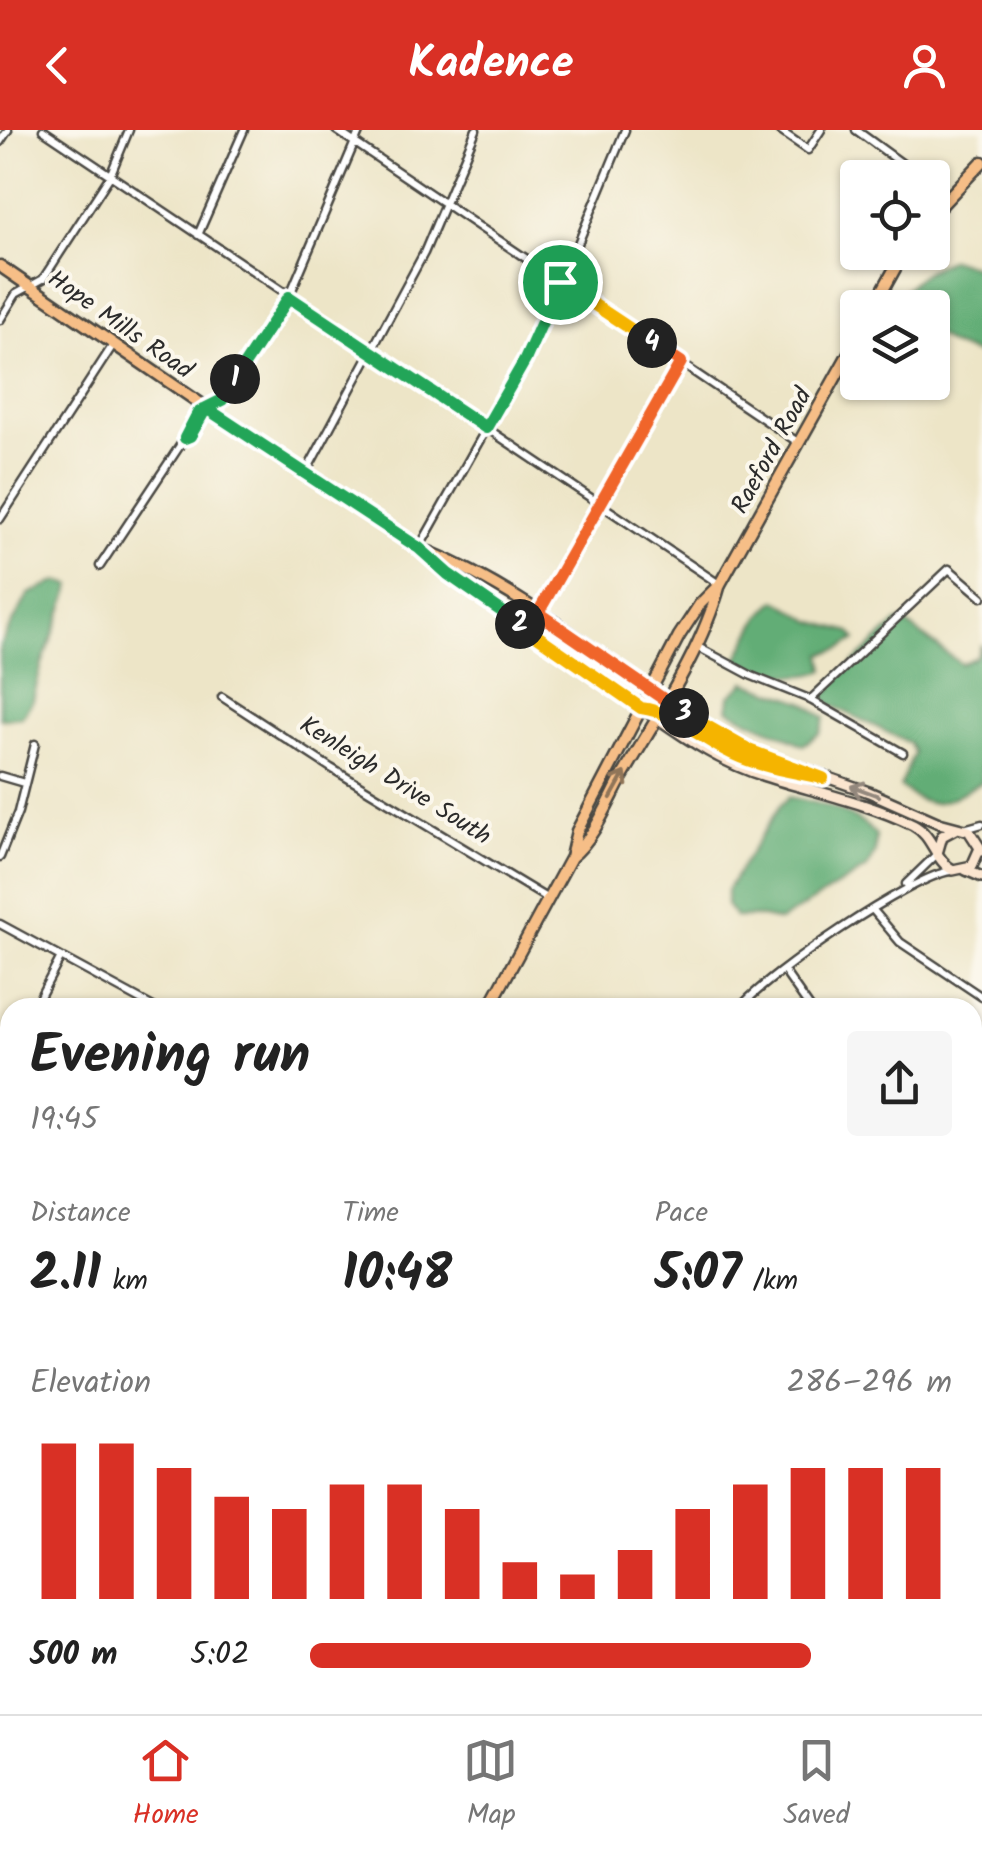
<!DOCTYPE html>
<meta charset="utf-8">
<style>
:root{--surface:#fff;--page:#f6f6f6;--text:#222;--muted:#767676;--line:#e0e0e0;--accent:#d93025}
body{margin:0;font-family:Kalam,sans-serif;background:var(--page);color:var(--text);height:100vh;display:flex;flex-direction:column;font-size:38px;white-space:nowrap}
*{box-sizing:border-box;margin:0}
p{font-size:32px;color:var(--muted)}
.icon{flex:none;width:55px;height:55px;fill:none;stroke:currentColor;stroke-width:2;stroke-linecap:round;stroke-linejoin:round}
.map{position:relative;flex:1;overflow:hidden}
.side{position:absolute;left:0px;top:868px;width:982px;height:718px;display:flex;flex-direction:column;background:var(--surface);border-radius:30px 30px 0 0;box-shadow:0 2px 8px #0004}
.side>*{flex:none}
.controls{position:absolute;left:840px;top:30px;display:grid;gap:20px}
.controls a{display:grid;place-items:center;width:110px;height:110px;border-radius:10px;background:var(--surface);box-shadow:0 2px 8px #0004;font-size:50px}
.pin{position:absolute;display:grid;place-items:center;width:85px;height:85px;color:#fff;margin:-42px;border:5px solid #fff;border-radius:50%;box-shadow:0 2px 10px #0007}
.km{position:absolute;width:50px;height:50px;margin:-25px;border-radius:50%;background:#222;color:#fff;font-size:28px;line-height:50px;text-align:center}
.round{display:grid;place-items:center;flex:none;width:105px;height:105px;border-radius:10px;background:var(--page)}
.headline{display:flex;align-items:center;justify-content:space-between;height:170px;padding:0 30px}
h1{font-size:55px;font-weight:700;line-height:75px}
.figures{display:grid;grid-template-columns:repeat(3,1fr);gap:15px;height:170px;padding:10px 30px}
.figures div{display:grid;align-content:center}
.figures b{font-size:50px;font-weight:700}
.figures small{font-size:28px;font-weight:400}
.figures p{font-size:28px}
.chart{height:280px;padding:20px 30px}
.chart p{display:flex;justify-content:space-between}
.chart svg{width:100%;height:180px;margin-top:10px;stroke:var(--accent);stroke-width:6}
ul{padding:0 30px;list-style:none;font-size:32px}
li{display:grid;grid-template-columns:160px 120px 1fr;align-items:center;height:75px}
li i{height:25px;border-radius:12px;background:var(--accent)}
header{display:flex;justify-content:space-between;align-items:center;height:130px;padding:0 30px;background:var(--accent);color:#fff;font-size:45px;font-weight:700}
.dock{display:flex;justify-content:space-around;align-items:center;height:140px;border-top:2px solid var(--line);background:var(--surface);font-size:28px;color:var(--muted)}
.dock a{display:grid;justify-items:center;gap:5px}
.dock .on{color:var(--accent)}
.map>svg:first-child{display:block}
.green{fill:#79c98a;stroke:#527a5a;stroke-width:2.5}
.forest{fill:#62ad76;stroke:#466c50;stroke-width:2.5}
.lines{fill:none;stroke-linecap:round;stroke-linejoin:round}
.stream{stroke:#56bad4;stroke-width:2.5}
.minor-casing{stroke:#484742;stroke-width:11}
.secondary-casing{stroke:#484742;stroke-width:14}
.primary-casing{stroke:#484742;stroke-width:15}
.trunk-casing{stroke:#484742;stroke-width:15}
.minor{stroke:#fff;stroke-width:6}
.secondary{stroke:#fbe5cf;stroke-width:9}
.primary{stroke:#f6be87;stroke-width:10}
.trunk{stroke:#f6be87;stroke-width:10}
.oneway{stroke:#907459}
.oneway2{stroke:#93887d}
.split-1-casing{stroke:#fff;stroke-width:20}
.split-2-casing{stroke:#fff;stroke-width:20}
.split-3-casing{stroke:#fff;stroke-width:20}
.split-4-casing{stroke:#fff;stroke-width:20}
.split-5-casing{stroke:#fff;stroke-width:20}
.split-1{stroke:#22a559;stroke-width:12}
.split-2{stroke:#22a559;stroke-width:12}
.split-3{stroke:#f5b400;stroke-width:12}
.split-4{stroke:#f0652b;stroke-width:12}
.split-5{stroke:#f5b400;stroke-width:12}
.labels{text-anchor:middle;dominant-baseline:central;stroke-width:8;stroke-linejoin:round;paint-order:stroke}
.street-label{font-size:25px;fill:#2b2b2b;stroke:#fbf7ec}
</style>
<header><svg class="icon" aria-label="back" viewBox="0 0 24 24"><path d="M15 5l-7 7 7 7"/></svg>Kadence<svg class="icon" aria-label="person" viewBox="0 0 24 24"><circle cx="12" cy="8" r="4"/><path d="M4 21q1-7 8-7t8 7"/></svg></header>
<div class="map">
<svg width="982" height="1584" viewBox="0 0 982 1584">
<rect width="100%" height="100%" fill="#fbf7ec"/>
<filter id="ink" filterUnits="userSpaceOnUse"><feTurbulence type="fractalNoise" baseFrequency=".01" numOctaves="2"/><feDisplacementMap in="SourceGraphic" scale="20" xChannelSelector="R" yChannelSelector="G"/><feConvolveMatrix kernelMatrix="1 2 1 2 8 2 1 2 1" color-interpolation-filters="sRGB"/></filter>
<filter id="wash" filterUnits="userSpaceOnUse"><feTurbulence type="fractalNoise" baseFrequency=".0048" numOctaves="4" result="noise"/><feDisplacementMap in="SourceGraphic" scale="40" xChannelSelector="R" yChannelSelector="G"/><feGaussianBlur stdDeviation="2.25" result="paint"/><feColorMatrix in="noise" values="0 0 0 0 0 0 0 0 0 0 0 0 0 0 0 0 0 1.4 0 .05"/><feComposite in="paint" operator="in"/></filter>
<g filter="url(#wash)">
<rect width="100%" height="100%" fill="#ede5c7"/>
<path class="green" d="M 10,1028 L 10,1178 L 0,1166 L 0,1050 Z"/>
<path class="forest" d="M 951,129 L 982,139 L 982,226 L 951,215 L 933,203 L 932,178 L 895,176 C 905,152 928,139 951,129 Z
M 58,451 L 72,455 L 42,534 L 33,570 L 22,587 L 0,589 L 0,515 L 29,464 Z
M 777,470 L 812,491 L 851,502 L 856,509 L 840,519 L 822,524 L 825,540 C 801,552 761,542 736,531 C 750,508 756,485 777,470 Z
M 903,491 L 961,534 L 976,527 L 982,514 L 982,652 C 951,667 932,688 900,656 L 914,623 L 909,613 L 829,574 L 824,567 L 833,552 L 896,493 Z
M 745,552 L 804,572 L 825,588 L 820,603 L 803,615 C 778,601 752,594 728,579 L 730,566 Z
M 789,667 C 820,673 855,682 876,705 L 875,723 L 867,738 L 780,791 L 762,787 L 735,787 L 727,775 L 727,760 L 779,677 Z
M 0,1166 L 10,1178 L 10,1467 L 0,1470 Z
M 973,1550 L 982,1550 L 982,1584 L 258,1584 L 247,1575 L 972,1575 Z"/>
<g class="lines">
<path class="stream" d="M 0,1274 L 10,1286
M 243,1575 L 264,1584"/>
</g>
</g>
<g filter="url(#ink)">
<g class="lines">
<defs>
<path id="minor" d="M 43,0 L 719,454
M 336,0 L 799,313
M 779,0 L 808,20 L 821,0
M 856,0 L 922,48
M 0,12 L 8,0
M 932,55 L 947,66
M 198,105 L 244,0
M 0,190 L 16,164 L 43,149 L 110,46 L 129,0
M 185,308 L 190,306 L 206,279
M 306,342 L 424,123 L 476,0
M 0,389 L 113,215
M 419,418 L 525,230 L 555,169 L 625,0
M 100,436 L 185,308 L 185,302 L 198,283 L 221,270 L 289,167 L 360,0
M 539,482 L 681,232
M 696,516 L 752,546 L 807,568 L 903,623
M 222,567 L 331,638 L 548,769
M 810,570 L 949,439 L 982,467
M 0,646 L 24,653
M 964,699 L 982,694
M 0,727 L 18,682 L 35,614
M 906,754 L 938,723
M 873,780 L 900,812 L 982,867
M 0,794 L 155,878
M 784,841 L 810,878
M 34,878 L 61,827
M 740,878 C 765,846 913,745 951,741
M 0,940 L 10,921
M 972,996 L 982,1006
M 972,1085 L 982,1083
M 972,1197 L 982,1195
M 972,1308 L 982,1306
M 972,1419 L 982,1417
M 972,1530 L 982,1529"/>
<path id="secondary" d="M 665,570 L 749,620 L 869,662 L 939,693 L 969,701 L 982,721
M 642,577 L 660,580 L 734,624 L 796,643
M 656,587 C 690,611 725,634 765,646 C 815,662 866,672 913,695 C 934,706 934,730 953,740 L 972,736 L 980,718
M 938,720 L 942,706 L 955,699
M 966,740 L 982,747"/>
<path id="primary" d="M 0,136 L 207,278 L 419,418 L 448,444 L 656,587
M 429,422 C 514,457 590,518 665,570"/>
<path id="trunk" d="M 932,85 L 982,32
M 873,178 L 904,122
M 571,727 L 577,701 L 679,506 L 700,474 L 717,457
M 489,878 L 571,727 C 593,710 608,673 621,649 C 657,587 701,523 720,454 L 858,207
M 82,1584 L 87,1575"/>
</defs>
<use href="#minor" class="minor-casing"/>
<use href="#secondary" class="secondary-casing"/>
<use href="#primary" class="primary-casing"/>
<use href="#trunk" class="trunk-casing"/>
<use href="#minor" class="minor"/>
<use href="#secondary" class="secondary"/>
<use href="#primary" class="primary"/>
<use href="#trunk" class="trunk"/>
</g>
<defs><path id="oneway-shaft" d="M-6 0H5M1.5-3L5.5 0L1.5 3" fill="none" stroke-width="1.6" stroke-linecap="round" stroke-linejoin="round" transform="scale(2.5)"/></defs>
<use class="oneway" href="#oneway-shaft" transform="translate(618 655) rotate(-61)"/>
<use class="oneway2" href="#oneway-shaft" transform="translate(865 661) rotate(-160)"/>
</g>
<g class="lines" filter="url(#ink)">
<defs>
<path id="split-1" d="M 235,249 L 289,167 L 486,298 L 525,230 L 560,152"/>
<path id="split-2" d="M 235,249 L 222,270 L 206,278 L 190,306 L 185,308 L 198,283 L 206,278 L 419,418 L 448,444 L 520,494"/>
<path id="split-3" d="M 520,494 L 641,578 C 675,582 700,609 731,623 C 760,637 792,642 823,648 L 749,620 L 684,583"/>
<path id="split-4" d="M 652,213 L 681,232 L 538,483 L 684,583"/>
<path id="split-5" d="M 560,152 L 652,213"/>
</defs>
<use href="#split-1" class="split-1-casing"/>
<use href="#split-2" class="split-2-casing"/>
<use href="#split-3" class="split-3-casing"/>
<use href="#split-4" class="split-4-casing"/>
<use href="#split-5" class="split-5-casing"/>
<use href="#split-1" class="split-1"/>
<use href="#split-2" class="split-2"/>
<use href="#split-3" class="split-3"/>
<use href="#split-4" class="split-4"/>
<use href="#split-5" class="split-5"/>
</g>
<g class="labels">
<g class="street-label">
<text transform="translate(120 195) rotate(35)">Hope Mills Road</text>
<text transform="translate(772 321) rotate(-61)">Raeford Road</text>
<text transform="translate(395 651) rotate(32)">Kenleigh Drive South</text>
</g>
</g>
</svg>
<div class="controls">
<a><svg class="icon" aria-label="locate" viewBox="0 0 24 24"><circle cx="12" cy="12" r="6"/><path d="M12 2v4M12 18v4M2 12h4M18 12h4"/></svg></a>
<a><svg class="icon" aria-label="layers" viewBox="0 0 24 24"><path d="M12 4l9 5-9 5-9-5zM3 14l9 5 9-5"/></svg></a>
</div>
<div class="pin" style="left:560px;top:152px;background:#1e9e55"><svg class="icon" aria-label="arrive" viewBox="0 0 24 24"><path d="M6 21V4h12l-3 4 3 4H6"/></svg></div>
<b class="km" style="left:235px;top:249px">1</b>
<b class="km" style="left:520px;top:494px">2</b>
<b class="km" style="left:684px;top:583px">3</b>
<b class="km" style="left:652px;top:213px">4</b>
<section class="side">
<div class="headline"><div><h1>Evening run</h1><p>19:45</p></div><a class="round"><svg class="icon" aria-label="share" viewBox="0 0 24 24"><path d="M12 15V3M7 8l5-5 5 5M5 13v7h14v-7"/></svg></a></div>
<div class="figures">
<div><p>Distance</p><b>2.11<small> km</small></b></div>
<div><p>Time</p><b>10:48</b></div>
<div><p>Pace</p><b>5:07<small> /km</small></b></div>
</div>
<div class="chart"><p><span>Elevation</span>286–296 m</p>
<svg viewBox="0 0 160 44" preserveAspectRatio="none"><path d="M5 44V6M15 44V6M25 44V12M35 44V19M45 44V22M55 44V16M65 44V16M75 44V22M85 44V35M95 44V38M105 44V32M115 44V22M125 44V16M135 44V12M145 44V12M155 44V12"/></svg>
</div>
<ul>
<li><b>500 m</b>5:02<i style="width:78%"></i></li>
</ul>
</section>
</div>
<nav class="dock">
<a class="on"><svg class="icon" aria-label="home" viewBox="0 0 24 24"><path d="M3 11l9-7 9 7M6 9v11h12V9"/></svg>Home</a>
<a><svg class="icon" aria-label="map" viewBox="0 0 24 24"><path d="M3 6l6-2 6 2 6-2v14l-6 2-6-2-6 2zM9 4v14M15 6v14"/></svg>Map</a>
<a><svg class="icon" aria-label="saved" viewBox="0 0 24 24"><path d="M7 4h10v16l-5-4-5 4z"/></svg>Saved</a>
</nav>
